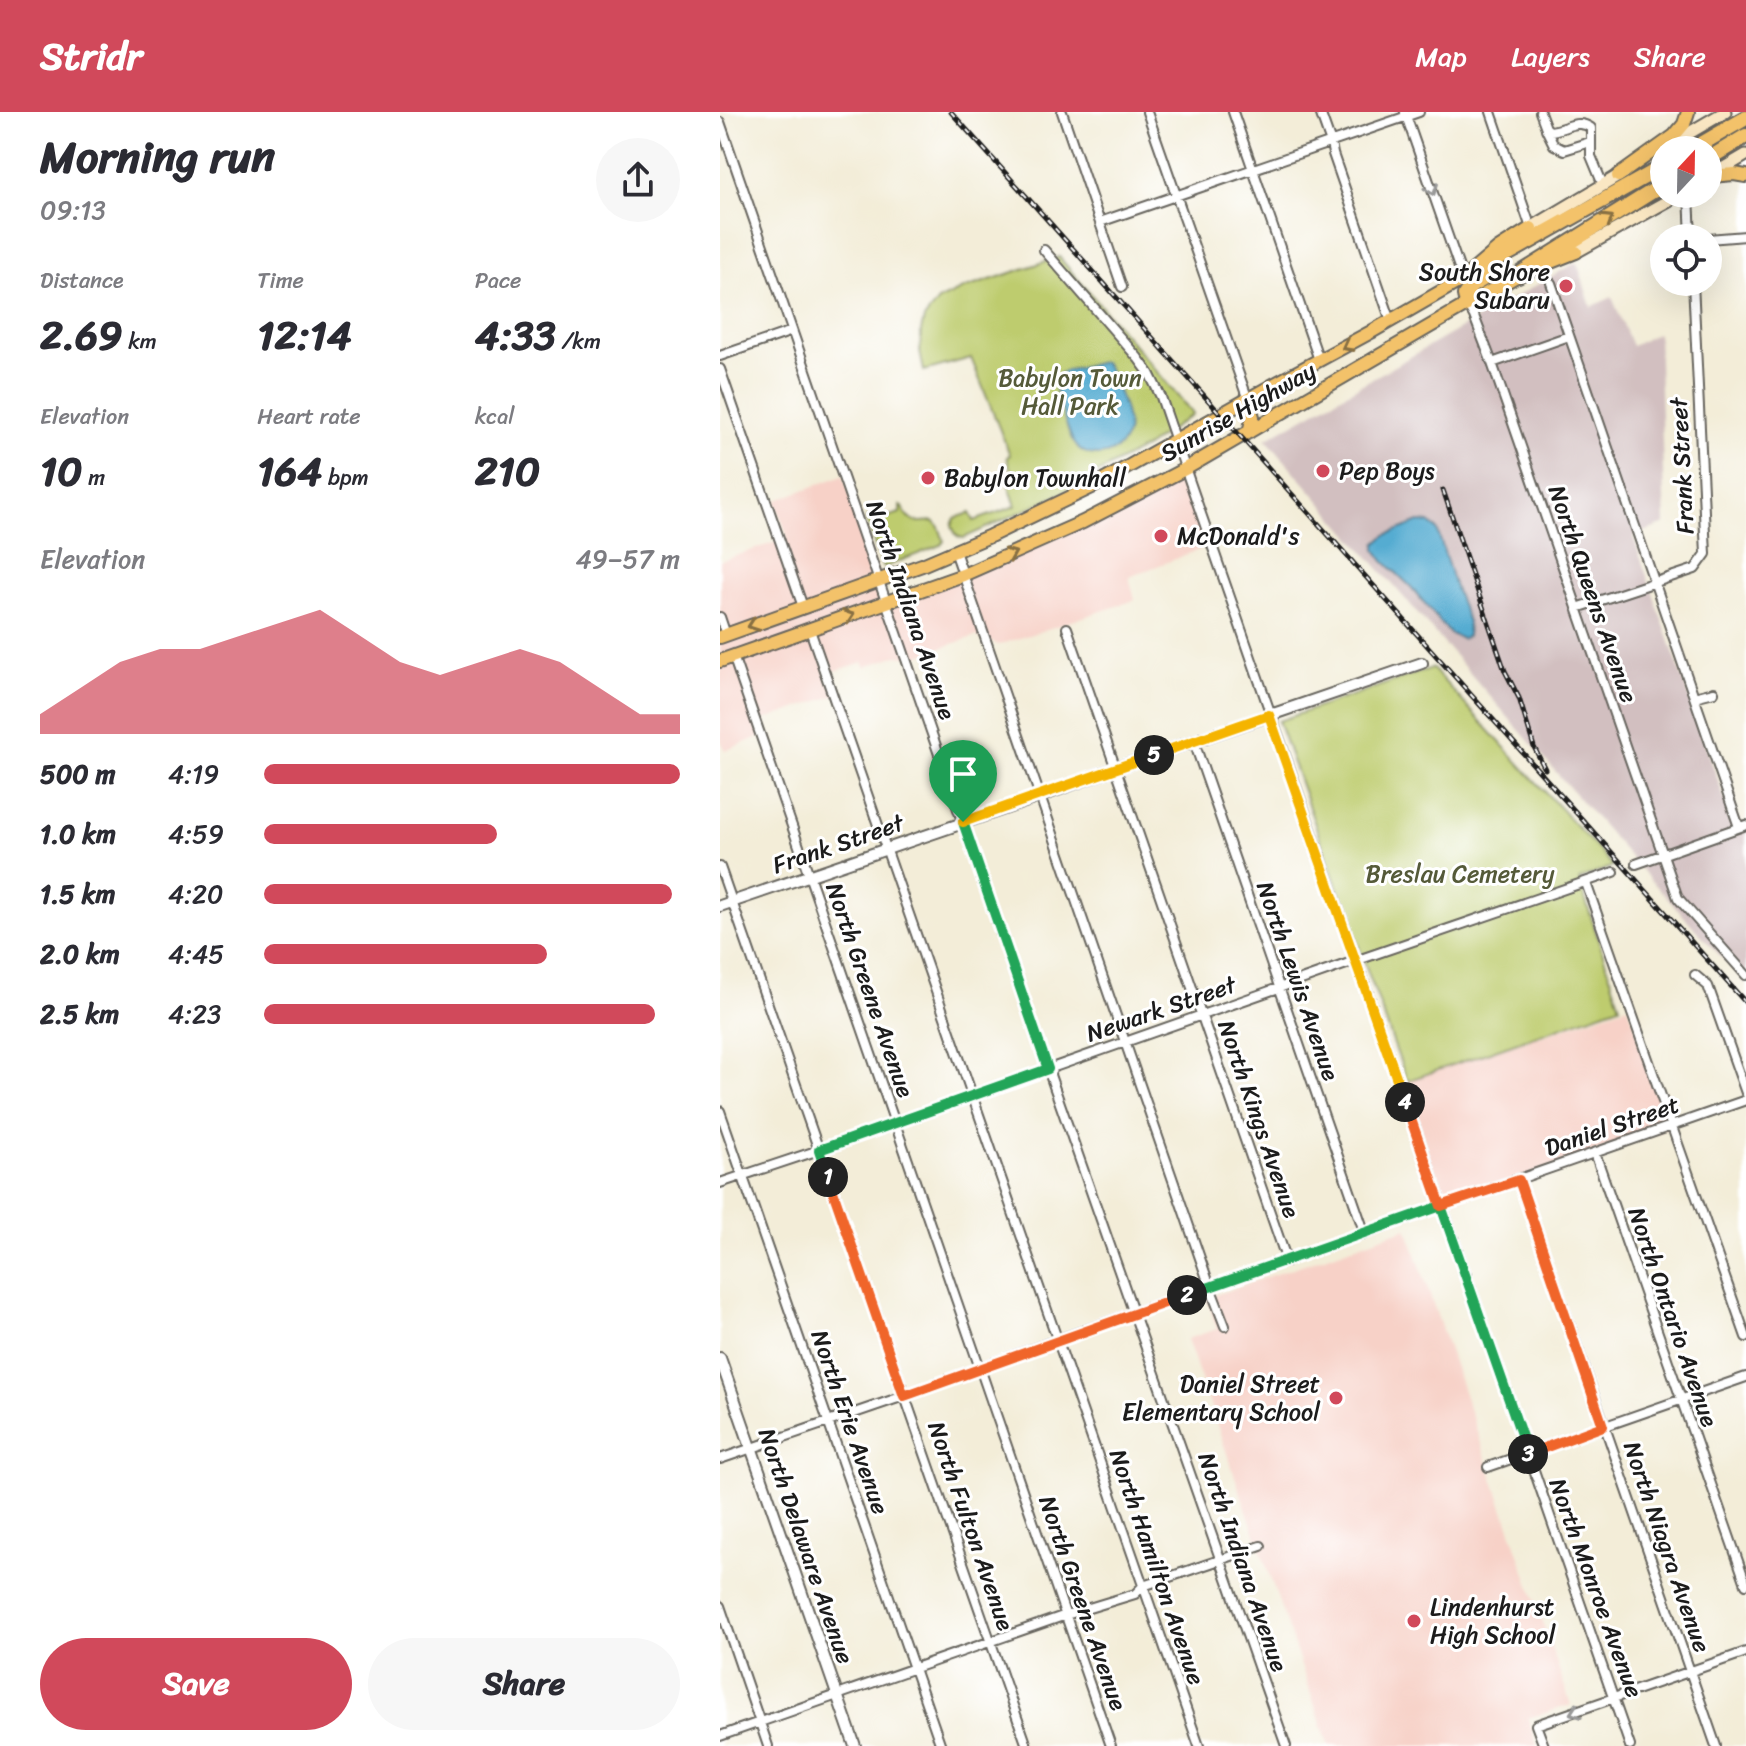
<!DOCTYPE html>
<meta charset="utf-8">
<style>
:root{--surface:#fff;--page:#f7f7f7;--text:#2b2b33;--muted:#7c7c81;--accent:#d1495b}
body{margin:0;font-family:Sriracha,sans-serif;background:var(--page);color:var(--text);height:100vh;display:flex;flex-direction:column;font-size:30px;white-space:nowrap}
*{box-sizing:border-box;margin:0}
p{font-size:26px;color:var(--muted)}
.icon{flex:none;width:44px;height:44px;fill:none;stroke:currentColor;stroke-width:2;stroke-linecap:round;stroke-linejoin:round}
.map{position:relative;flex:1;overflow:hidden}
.side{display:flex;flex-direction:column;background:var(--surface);width:720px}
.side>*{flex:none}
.needle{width:52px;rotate:22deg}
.buttons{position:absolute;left:930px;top:24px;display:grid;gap:16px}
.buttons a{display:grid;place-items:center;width:72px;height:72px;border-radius:50%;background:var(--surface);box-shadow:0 8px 32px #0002;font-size:40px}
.pin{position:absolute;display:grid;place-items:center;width:68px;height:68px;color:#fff;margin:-82px -34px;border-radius:50% 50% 50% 0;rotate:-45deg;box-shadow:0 0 8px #0007}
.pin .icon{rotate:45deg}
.km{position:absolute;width:40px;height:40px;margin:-20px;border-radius:50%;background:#222;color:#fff;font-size:22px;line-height:40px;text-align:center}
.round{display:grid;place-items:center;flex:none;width:84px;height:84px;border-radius:42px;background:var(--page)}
.headline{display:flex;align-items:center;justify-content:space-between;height:136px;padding:0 40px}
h1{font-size:44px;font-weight:700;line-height:60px}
.metrics{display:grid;grid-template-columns:repeat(3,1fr);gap:12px;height:136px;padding:8px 40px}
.metrics div{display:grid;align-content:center}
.metrics b{font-size:40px;font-weight:700}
.metrics small{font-size:22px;font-weight:400}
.metrics p{font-size:22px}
.chart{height:224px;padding:16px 40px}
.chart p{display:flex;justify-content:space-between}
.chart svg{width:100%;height:144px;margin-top:8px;fill:var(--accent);opacity:.7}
.primary-button{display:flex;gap:16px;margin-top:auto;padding:16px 40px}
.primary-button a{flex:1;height:92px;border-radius:48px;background:var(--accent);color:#fff;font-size:32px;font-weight:700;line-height:92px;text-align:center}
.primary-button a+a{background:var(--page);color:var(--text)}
ul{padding:0 40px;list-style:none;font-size:26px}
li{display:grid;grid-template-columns:128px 96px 1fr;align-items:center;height:60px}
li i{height:20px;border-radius:10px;background:var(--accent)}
header{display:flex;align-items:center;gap:48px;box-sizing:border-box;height:112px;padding:0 40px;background:var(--accent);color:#fff}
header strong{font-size:38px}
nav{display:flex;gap:44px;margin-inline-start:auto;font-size:28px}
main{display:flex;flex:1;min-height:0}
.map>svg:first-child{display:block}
.built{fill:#f7d1c7}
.industrial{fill:#d2bfc0}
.green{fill:#becc6e;stroke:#6d7445;stroke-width:2}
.water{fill:#54acd1;stroke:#386476;stroke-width:2}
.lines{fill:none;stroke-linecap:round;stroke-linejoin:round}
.minor-casing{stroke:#67655e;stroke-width:12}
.tertiary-casing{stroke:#67655e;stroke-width:14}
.secondary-casing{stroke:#67655e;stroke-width:15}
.primary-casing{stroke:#67655e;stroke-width:16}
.trunk-casing{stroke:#67655e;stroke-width:16}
.motorway-casing{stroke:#67655e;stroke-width:18}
.minor{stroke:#fff;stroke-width:8}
.tertiary{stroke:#fff;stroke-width:10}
.secondary{stroke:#fae7c3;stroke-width:11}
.primary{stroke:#f3c26a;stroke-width:12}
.trunk{stroke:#f3c26a;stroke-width:12}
.motorway{stroke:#f3c26a;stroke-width:14}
.rail-casing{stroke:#1c1c1c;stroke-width:5}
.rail{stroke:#fff;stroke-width:2;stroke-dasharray:6;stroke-linecap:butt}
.oneway{stroke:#999}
.oneway2{stroke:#886f43}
.split-1-casing{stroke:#fff;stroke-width:16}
.split-2-casing{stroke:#fff;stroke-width:16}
.split-3-casing{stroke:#fff;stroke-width:16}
.split-4-casing{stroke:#fff;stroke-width:16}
.split-5-casing{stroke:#fff;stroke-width:16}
.split-6-casing{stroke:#fff;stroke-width:16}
.split-1{stroke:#22a559;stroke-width:10}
.split-2{stroke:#f0652b;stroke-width:10}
.split-3{stroke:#22a559;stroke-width:10}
.split-4{stroke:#f0652b;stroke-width:10}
.split-5{stroke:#f5b400;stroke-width:10}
.split-6{stroke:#f5b400;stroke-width:10}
.poi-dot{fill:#d1495b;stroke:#fff;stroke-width:3}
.labels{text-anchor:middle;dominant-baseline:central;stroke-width:6;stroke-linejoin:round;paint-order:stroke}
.poi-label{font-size:24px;fill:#1c1c1c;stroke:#fff;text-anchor:start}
.park-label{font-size:24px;fill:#555a39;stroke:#fff}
.street-label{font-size:24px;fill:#1c1c1c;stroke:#fff}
</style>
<header>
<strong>Stridr</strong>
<nav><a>Map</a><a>Layers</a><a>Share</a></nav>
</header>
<main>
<section class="side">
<div class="headline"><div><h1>Morning run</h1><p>09:13</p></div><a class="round"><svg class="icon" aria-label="share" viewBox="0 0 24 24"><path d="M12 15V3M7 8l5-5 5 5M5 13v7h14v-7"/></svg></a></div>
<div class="metrics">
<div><p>Distance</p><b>2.69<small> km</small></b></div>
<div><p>Time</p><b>12:14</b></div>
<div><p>Pace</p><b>4:33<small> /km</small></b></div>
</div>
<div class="metrics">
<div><p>Elevation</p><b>10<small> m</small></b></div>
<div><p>Heart rate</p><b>164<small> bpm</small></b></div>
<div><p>kcal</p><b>210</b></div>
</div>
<div class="chart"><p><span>Elevation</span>49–57 m</p>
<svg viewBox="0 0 160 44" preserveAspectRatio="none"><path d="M0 44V38L10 30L20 22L30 18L40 18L50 14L60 10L70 6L80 14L90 22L100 26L110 22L120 18L130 22L140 30L150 38L160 38V44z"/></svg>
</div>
<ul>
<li><b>500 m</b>4:19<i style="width:100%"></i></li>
<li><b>1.0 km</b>4:59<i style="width:56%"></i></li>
<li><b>1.5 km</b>4:20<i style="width:98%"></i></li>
<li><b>2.0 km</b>4:45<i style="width:68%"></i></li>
<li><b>2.5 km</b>4:23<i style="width:94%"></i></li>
</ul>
<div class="primary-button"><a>Save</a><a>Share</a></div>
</section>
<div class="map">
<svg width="1026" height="1634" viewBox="0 0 1026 1634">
<rect width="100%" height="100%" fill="#fff"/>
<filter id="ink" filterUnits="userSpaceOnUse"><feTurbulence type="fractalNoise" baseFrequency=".0125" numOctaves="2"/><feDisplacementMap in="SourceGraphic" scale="16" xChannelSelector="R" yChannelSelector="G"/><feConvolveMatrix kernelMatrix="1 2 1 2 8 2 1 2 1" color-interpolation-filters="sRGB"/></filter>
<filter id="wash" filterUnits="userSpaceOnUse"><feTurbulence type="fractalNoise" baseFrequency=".006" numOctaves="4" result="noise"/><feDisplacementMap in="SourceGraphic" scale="32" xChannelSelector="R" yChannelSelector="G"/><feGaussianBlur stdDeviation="1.8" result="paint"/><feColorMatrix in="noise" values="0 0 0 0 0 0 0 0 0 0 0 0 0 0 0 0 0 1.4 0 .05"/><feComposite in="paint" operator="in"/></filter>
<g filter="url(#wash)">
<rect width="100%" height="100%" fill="#f3edd8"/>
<path class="built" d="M 465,357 L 491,433 L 409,465 L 415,488 L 279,533 L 256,524 L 194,545 L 177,543 L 146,555 L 143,550 L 112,560 L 119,582 L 42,609 L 46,622 L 5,639 L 0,626 L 0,449 L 68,426 L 55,389 L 123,363 L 168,491 L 243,463 Z
M 908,894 L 952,1014 L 721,1094 L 679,972 Z
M 687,1116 L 851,1593 L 808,1606 L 817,1634 L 609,1634 L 467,1227 L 497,1217 L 487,1186 Z"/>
<path class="industrial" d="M 857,150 L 871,195 L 892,185 L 912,234 L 938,221 L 945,412 L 913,424 L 1016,720 L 1026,716 L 1026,872 L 916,752 L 546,327 Z"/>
<path class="green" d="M 339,145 L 473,302 L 426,335 L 359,371 L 351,377 L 244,426 C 235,425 235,421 232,413 L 235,406 L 250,401 L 254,409 L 296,394 L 288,371 L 292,363 L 287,345 L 290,343 L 251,246 L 204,259 L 200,240 L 201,219 L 204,207 L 218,189 L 243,177 Z
M 180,394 L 183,395 C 189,414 199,410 214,409 L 219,415 L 224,429 L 221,433 L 165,455 L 162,453 L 146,408 L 148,405 L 152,410 L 180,401 Z
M 712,556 L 893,754 L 859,768 L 900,894 L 687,969 L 558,609 Z"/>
<path class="water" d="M 381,250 L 385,251 C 393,265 411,305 407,321 C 401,346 365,351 353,329 C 345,314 339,287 333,270 L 333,266 L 345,259 Z
M 699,410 L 709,411 L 717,417 L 736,479 L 748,510 L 747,524 L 742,527 L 730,522 L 691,475 L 664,449 L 656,438 L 656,432 L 666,423 Z"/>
</g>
<g filter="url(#ink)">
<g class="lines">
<defs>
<path id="minor" d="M 342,0 L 402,175
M 427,0 L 528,288
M 513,0 L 599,248
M 600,0 L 611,31 L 613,42 L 671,209
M 771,0 L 811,116
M 820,0 L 826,16 L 830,19 C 845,18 857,6 871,16 L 871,44 L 883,73
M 685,1 L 743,167
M 0,10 L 330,963 L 566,1634
M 826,17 L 834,33 L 844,38 L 870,30
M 969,82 L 971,126
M 380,110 L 699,0
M 988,127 L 1026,124
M 324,138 L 418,246 L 429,261 L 441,285 C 594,736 753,1185 910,1634
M 831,171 L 1019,715
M 747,192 L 754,204 L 772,251 L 958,786 L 1026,863
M 0,244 L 72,219
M 772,251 L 849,224
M 0,257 L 83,495
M 235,439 L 490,1175 L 505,1214
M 857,496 L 975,457 L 986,442 L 973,170
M 0,505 L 6,523
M 347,516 L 567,1149
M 90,518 L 479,1634
M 13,544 L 391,1634
M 974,585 L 994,580
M 474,630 L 645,1122
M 916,752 L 1026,713
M 0,755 L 307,1634
M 866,771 L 1026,1225
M 975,863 L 988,874 L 1026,981
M 0,999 L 221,1634
M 875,1041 L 1026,1472
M 799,1068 L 996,1634
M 0,1071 L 99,1038 L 635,849 L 894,760
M 0,1347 L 184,1284 L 337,1228 L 1026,988
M 768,1355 L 1026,1265
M 0,1494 L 48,1634
M 0,1624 L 346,1503 L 415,1482 L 423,1474 L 541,1434
M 824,1634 L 816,1613 L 1026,1540"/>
<path id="tertiary" d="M 0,794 L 319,685 L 396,656 L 702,551
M 0,1246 L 135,1634"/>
<path id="secondary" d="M 947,34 L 1005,0
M 992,63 L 1026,43
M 811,116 L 905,60
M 856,140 L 960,82"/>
<path id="primary" d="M 898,64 L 954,24 L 964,12 L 968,0
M 991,64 L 1014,62 L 1026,64"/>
<path id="trunk" d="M 528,288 L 533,305 L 529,320
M 0,525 L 202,453 L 270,424 L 374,374 L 555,272 L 651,220 L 743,167 L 778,137 L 811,116
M 0,549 L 243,463 L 363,410 L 465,357 L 798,163 L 856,140"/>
<path id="motorway" d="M 971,38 L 1026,6
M 988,47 L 1026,24
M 798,163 L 944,72
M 743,167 L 944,54
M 747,192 L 745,183 L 751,174 L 773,161"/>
</defs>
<use href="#minor" class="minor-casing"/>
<use href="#tertiary" class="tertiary-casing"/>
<use href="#secondary" class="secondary-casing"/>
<use href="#primary" class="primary-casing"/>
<use href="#trunk" class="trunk-casing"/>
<use href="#motorway" class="motorway-casing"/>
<use href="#minor" class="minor"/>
<use href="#tertiary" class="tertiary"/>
<use href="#secondary" class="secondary"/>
<use href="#primary" class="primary"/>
<use href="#trunk" class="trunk"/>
<use href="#motorway" class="motorway"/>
<defs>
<path id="rail" d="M 231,0 L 1026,891
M 723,378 L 785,559 L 799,586 L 814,635 L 825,657"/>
</defs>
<use href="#rail" class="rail-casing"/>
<use href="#rail" class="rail"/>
</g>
<defs><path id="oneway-chevron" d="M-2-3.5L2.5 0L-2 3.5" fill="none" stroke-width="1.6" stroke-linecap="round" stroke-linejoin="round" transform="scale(2)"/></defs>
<g class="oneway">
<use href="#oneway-chevron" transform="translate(712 78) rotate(71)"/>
<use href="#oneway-chevron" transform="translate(855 1600) rotate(161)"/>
</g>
<g class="oneway2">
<use href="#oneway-chevron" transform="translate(888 107) rotate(-32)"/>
<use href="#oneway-chevron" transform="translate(627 234) rotate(152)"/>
<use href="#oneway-chevron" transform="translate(291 442) rotate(-23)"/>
<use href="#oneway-chevron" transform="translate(129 504) rotate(-19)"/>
<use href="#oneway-chevron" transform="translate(33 513) rotate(160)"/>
</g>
</g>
<g class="lines" filter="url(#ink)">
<defs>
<path id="split-1" d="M 108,1065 L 99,1038 L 328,957 L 243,710"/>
<path id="split-2" d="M 108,1065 L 184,1284 L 467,1183"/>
<path id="split-3" d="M 467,1183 L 721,1094 L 808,1342"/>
<path id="split-4" d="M 685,990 L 721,1094 L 799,1068 L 883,1314 L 808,1342"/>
<path id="split-5" d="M 434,643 L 549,603 L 685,990"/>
<path id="split-6" d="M 243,710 L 434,643"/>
</defs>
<use href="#split-1" class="split-1-casing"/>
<use href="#split-2" class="split-2-casing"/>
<use href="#split-3" class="split-3-casing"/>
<use href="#split-4" class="split-4-casing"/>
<use href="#split-5" class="split-5-casing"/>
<use href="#split-6" class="split-6-casing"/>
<use href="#split-1" class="split-1"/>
<use href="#split-2" class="split-2"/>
<use href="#split-3" class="split-3"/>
<use href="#split-4" class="split-4"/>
<use href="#split-5" class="split-5"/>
<use href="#split-6" class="split-6"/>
</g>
<g class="poi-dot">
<circle cx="846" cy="174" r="8"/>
<circle cx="603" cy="359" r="8"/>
<circle cx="208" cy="366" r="8"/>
<circle cx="441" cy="424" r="8"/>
<circle cx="616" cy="1286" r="8"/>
<circle cx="694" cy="1509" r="8"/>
</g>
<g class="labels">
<g class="poi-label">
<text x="830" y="160" text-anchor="end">South Shore<tspan x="830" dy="28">Subaru</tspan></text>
<text x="619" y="359">Pep Boys</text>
<text x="224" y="366">Babylon Townhall</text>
<text x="457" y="424">McDonald's</text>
<text x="600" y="1272" text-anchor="end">Daniel Street<tspan x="600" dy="28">Elementary School</tspan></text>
<text x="710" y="1495">Lindenhurst<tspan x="710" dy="28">High School</tspan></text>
</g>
<g class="park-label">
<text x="350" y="266">Babylon Town<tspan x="350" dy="28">Hall Park</tspan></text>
<text x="740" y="762">Breslau Cemetery</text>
</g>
<g class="street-label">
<text transform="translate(518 300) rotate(-30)">Sunrise Highway</text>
<text transform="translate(962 354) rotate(-93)">Frank Street</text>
<text transform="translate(873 482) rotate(71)">North Queens Avenue</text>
<text transform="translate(191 498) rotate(71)">North Indiana Avenue</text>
<text transform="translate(118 732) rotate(-19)">Frank Street</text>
<text transform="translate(578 869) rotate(71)">North Lewis Avenue</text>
<text transform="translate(150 878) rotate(71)">North Greene Avenue</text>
<text transform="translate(441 897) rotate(-19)">Newark Street</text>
<text transform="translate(539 1007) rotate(71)">North Kings Avenue</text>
<text transform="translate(892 1014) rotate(-19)">Daniel Street</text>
<text transform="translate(953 1205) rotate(71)">North Ontario Avenue</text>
<text transform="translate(130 1310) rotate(71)">North Erie Avenue</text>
<text transform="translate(251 1414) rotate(71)">North Fulton Avenue</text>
<text transform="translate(86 1434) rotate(71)">North Delaware Avenue</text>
<text transform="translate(947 1435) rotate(71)">North Niagra Avenue</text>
<text transform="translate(523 1450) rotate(71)">North Indiana Avenue</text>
<text transform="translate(437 1455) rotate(71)">North Hamilton Avenue</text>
<text transform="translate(876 1476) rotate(70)">North Monroe Avenue</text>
<text transform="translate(363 1491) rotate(71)">North Greene Avenue</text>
</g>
</g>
</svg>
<div class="buttons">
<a><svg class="needle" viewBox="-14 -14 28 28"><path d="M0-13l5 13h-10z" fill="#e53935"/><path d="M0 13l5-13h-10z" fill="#7c7c81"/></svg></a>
<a><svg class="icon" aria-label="locate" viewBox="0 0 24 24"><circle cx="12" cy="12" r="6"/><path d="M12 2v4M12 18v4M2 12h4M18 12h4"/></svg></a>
</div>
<div class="pin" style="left:243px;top:710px;background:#1e9e55"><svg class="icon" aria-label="arrive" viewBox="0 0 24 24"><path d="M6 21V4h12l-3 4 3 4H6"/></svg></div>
<b class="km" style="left:108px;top:1065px">1</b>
<b class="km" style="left:467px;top:1183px">2</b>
<b class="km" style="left:808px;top:1342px">3</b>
<b class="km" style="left:685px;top:990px">4</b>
<b class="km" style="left:434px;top:643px">5</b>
</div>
</main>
